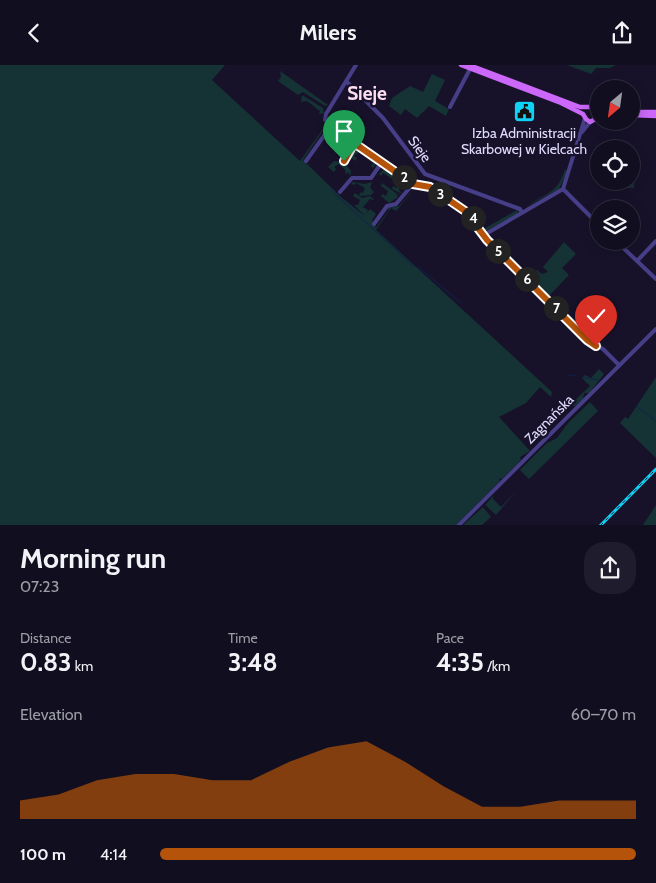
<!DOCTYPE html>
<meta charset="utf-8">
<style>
:root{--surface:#110e20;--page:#1e1c2d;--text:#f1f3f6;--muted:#9c9ca5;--line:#302e3e;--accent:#b45309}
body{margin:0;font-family:Cabin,sans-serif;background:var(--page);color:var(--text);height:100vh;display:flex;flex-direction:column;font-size:19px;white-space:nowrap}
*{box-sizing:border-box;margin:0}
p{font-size:16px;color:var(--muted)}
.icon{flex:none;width:28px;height:28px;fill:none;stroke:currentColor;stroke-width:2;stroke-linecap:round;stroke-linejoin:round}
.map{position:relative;height:460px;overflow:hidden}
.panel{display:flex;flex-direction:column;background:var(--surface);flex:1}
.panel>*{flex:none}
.needle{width:32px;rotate:209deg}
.buttons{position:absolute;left:590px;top:15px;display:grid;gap:10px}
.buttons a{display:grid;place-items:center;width:50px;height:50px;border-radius:50%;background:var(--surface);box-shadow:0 2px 12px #0003,0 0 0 1px var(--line);font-size:25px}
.pin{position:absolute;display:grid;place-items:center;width:42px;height:42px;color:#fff;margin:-51px -21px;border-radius:50% 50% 50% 0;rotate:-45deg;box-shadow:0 0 5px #0007}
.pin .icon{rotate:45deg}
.km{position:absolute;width:25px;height:25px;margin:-12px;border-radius:50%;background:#222;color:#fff;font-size:14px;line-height:25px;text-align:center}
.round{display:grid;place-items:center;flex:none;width:52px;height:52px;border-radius:20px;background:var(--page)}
.summary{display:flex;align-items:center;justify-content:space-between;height:85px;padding:0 20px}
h1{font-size:28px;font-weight:700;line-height:38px}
.stats{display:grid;grid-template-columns:repeat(3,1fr);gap:8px;height:85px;padding:5px 20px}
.stats div{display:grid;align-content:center}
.stats b{font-size:25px;font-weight:700}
.stats small{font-size:14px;font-weight:400}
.stats p{font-size:14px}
.chart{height:140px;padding:10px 20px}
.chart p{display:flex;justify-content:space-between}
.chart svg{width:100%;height:90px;margin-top:5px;fill:var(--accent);opacity:.7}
ul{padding:0 20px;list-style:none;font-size:16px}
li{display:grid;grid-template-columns:80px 60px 1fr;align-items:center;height:38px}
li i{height:12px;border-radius:6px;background:var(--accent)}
header{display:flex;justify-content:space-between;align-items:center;height:65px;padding:0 20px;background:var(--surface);font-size:22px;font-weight:700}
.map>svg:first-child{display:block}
.green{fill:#153334}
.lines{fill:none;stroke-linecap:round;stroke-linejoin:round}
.stream{stroke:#0f224c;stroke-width:1}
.minor{stroke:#463f87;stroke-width:4}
.major{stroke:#cb68f9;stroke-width:4.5}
.rail-casing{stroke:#10d2f6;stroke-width:3}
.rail{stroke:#17122a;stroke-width:1;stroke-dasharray:4;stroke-linecap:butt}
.route-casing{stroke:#fff;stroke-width:10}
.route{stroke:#b45309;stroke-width:6}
.labels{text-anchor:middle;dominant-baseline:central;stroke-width:5;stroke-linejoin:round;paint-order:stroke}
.poi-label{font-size:14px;fill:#e2ddfe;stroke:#17122a}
.street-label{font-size:14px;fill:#e2ddfe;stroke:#17122a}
.district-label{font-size:19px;font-weight:bold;fill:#fedef1;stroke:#17122a}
</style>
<header><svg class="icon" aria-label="back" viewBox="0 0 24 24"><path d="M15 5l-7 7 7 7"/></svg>Milers<svg class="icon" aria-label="share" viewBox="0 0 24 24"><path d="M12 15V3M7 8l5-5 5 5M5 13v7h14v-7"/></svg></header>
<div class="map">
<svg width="656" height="461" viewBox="0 0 656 461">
<rect width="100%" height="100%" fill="#17122a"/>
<path class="green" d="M 0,0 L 225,0 L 212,15 L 300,96 L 325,61 L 325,58 L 328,63 L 325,63 L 303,95 L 341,132 L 366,152 L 354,140 L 358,140 L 360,135 L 353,131 L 355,128 L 362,133 L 370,131 L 374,134 L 373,135 L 370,134 L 363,142 L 368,145 L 366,149 L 370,144 L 376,149 L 372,155 L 376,163 L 389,145 L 387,143 L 399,141 L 416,122 L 396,146 L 391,143 L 376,165 L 552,327 L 551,332 L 540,322 L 526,338 L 499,352 L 530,386 L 520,392 L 521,395 L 502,414 L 499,413 L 500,416 L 456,460 L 0,460 Z
M 567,0 L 616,0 L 610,3 L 596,3 L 591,9 Z
M 280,6 L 328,40 L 325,41 L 303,27 L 298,30 L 278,16 L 281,12 Z
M 432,9 L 445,15 L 435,36 L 449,44 L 446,51 L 429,41 L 417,53 L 405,44 L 401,50 L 389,41 L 392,33 L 410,21 L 423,27 Z
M 302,30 L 323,43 L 324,48 L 319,49 L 320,46 L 307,36 L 301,37 Z
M 356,83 L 377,98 L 373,103 L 371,101 L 373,98 L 359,87 L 354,91 L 357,93 L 355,96 L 351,92 Z
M 334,96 L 344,97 L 351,106 L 351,109 L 348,110 L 350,107 L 345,109 L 346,106 L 339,99 L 334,102 L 336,104 L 334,107 L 328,102 Z
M 631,102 L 635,102 L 634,123 L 601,122 L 600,116 L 631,116 Z
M 384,104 L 403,117 L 399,125 L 402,129 L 392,124 L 393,121 L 396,123 L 399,118 L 383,108 L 381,111 L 379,109 Z
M 565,104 L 567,107 L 559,124 L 527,141 C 545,128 558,129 565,104 Z
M 353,117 L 365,119 L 372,117 L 370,123 L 374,127 L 371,130 L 361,131 L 359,130 L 361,127 L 363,128 L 365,123 L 356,118 L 354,120 L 351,119 Z
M 382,118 L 400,131 L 396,129 L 398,132 L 389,138 L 381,131 L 382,129 L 386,131 L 388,126 L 381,121 Z
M 519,144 L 517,149 L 488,165 L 482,165 Z
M 564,177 L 576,189 L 562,203 L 569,210 L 549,231 L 530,212 L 537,205 L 542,209 L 548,207 L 543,202 Z
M 599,304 L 604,309 L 589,328 L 584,328 L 583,334 L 575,341 L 571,341 L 570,340 L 590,321 L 582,313 L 585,310 L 591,313 Z
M 656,312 L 656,393 L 620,358 L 625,352 L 628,354 Z
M 590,337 L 598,346 L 529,414 L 520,405 L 547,378 L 557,373 L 568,358 Z
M 517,425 L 496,450 L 485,440 L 493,431 L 493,434 L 501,442 Z
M 656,440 L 656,460 L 643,460 Z
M 483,442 L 491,452 L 482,460 L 463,460 Z"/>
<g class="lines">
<path class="stream" d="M 332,126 L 414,202
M 418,202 L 461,238
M 569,310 L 576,311
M 582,312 L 598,315
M 636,341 L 656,356"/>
<path class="minor" d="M 356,0 L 326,49 L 325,55 L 410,117 L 430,122 L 465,146 L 487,175 L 587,275 L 603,284 L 619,300
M 346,16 L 383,53 L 425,109 L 520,144 L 522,148
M 450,42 L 470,4
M 582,67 L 590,57
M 306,96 L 331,61
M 343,96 L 354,77
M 563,124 L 585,53
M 563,124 L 599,160
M 340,127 L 352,113 L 371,113 L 382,97
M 374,159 L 387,141 L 396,139 L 413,119
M 484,170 L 563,124
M 616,176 L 656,214
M 637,196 L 656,176
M 458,461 L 656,264"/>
<path class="major" d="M 461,0 L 561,38 L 583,49
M 469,0 L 580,42 L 591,42 L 599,47
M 631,47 L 656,47
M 583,49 L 586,54 L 590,57 L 599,52
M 631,50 L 656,51"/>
<defs>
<path id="rail" d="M 600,461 L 656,404"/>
</defs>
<use href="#rail" class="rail-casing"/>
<use href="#rail" class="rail"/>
</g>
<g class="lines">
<defs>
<path id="route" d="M 344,96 L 354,78 L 413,119 L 430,122 L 465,146 L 487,175 L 587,275 L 596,281"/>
</defs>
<use href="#route" class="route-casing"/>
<use href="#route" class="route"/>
</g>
<defs>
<symbol id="civic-square" viewBox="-11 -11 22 22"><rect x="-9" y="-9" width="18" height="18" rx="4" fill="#10d2f6" stroke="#17122a"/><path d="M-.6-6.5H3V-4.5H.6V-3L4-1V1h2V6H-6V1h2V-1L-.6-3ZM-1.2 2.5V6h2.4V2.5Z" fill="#111"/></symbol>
</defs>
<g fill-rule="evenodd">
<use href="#civic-square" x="512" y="34" width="25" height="25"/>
</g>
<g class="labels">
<g class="poi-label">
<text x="524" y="68">Izba Administracji<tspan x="524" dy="16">Skarbowej w Kielcach</tspan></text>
</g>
<g class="street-label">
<text transform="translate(420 84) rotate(54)">Sieje</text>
<text transform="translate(549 354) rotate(-45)">Zagnańska</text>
</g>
<g class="district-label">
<text x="367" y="28">Sieje</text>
</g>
</g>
</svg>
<div class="buttons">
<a><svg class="needle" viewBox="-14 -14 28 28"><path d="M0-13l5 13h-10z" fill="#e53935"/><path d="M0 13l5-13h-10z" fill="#9c9ca5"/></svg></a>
<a><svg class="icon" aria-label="locate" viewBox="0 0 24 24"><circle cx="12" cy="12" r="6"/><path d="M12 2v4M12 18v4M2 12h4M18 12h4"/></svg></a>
<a><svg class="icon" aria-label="layers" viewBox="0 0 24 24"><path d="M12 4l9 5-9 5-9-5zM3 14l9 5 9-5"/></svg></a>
</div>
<div class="pin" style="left:344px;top:96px;background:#1e9e55"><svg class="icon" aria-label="arrive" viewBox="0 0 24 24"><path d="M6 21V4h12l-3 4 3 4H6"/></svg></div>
<div class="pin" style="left:596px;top:281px;background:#d93025"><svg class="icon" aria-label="check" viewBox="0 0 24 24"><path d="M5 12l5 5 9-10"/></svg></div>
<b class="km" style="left:404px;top:112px">2</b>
<b class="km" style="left:440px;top:129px">3</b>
<b class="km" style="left:473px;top:153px">4</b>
<b class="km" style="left:498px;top:186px">5</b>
<b class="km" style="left:527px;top:214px">6</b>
<b class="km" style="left:556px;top:243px">7</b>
</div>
<section class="panel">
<div class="summary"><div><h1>Morning run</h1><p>07:23</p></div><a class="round"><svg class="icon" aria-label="share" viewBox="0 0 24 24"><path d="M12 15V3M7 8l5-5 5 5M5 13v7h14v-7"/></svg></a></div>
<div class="stats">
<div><p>Distance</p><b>0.83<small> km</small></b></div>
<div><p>Time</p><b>3:48</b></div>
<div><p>Pace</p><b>4:35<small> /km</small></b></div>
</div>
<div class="chart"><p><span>Elevation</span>60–70 m</p>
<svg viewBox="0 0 160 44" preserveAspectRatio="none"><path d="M0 44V35L10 32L20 25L30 22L40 22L50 25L60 25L70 16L80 9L90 6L100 16L110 28L120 38L130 38L140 35L150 35L160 35V44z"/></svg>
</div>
<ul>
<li><b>100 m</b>4:14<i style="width:100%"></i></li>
</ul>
</section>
